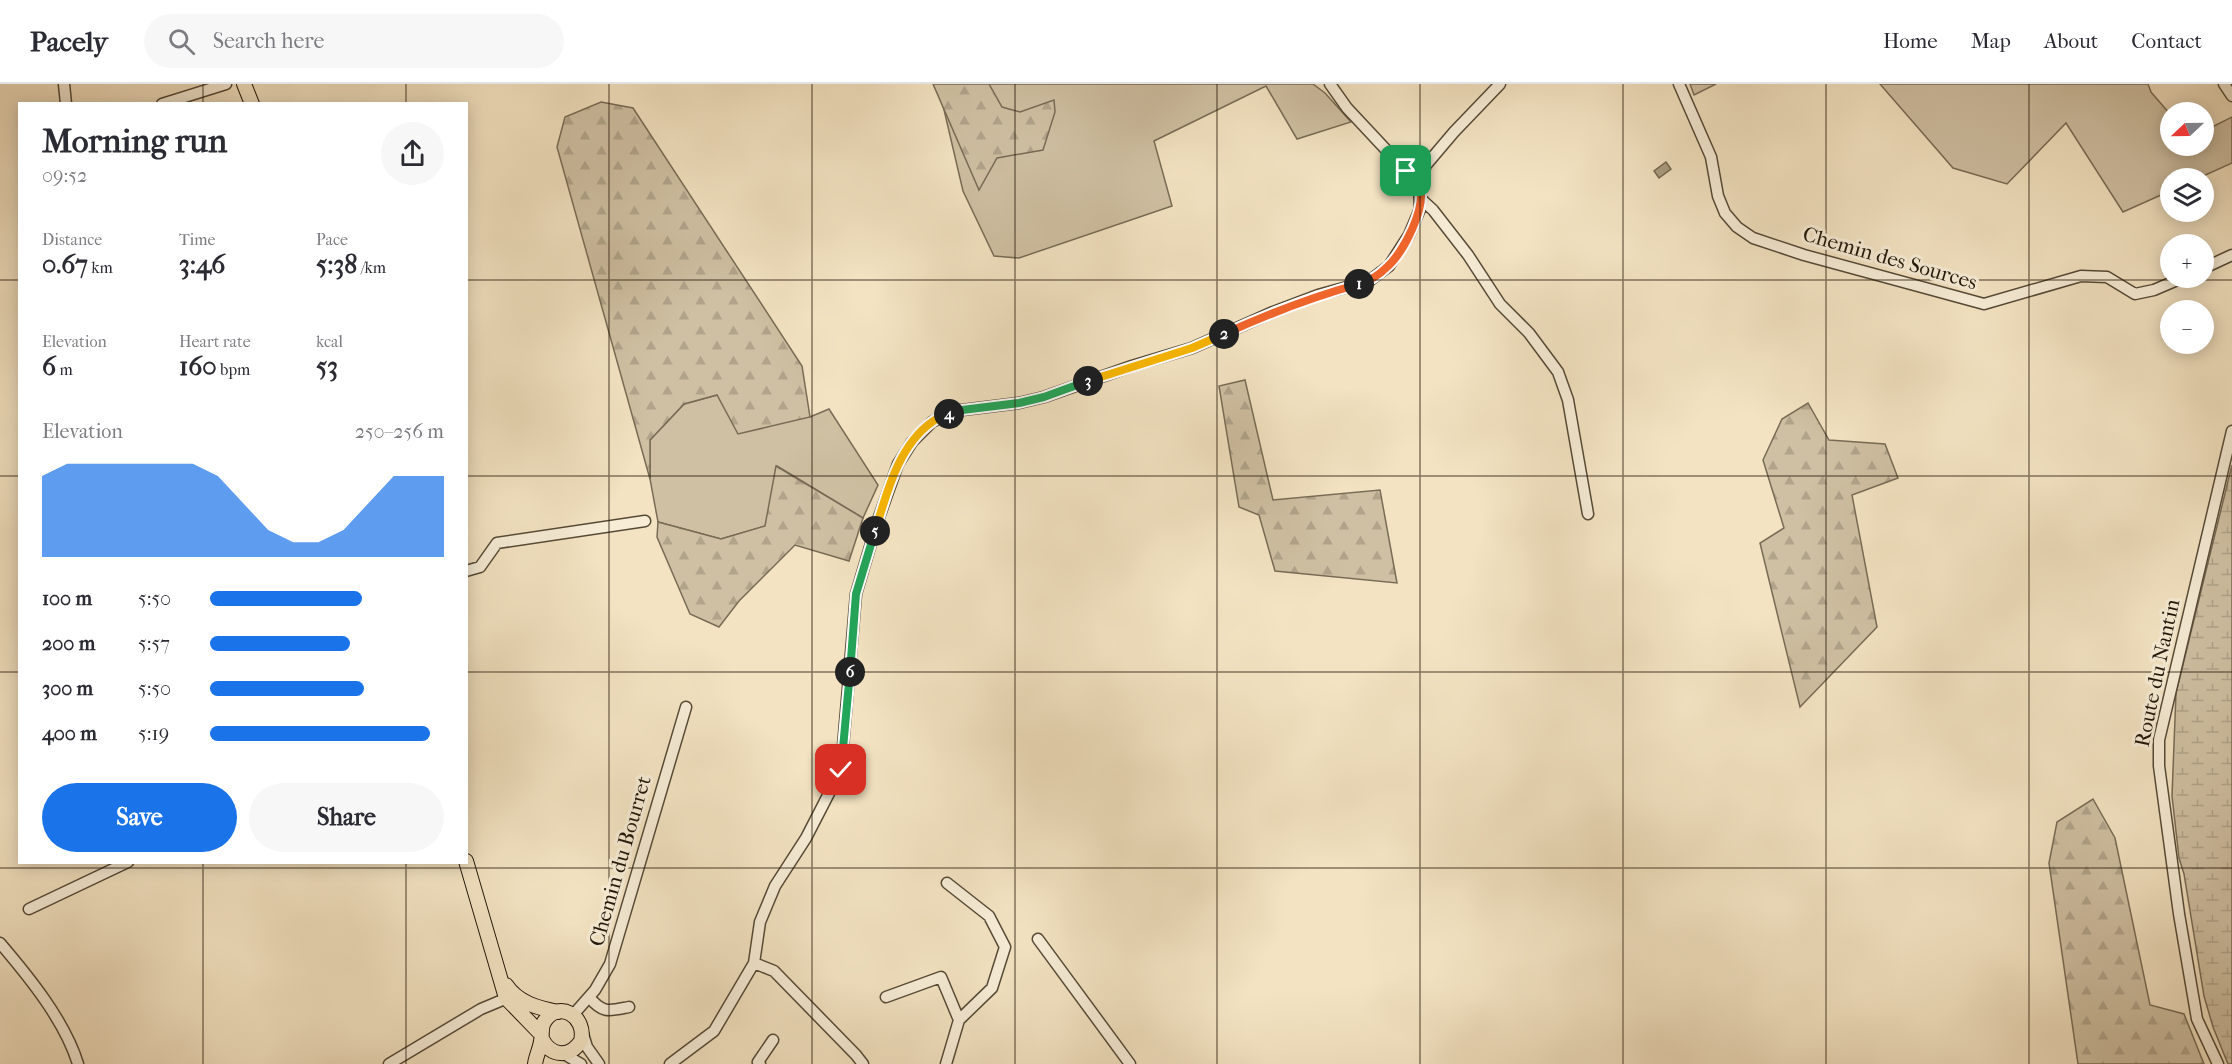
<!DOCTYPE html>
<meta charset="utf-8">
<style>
:root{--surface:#fff;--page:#f7f7f7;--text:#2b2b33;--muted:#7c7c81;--line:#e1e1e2;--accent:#1a73e8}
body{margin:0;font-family:"IM FELL French Canon",serif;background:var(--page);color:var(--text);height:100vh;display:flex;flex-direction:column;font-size:22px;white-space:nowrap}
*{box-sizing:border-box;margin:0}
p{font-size:20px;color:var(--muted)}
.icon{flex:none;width:33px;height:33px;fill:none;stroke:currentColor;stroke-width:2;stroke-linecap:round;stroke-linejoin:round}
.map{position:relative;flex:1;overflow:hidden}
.details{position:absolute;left:18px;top:18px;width:450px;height:762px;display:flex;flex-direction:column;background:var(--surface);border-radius:0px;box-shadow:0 3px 15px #0003}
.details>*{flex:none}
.needle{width:39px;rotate:248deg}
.tools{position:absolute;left:2160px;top:18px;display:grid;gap:12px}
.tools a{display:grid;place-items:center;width:54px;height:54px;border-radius:50%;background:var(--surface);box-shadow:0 3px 15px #0003;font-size:30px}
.pin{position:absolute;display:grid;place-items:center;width:51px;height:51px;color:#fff;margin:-26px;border-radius:12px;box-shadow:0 3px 9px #0006}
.km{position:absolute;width:30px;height:30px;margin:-15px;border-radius:50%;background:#222;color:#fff;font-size:16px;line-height:30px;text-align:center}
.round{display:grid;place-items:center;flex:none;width:63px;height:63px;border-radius:32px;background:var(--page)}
.overview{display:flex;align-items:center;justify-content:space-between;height:102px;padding:0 24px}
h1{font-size:33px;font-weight:700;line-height:45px}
.metrics{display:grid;grid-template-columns:repeat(3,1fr);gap:9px;height:102px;padding:6px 24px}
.metrics div{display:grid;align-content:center}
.metrics b{font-size:26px;font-weight:700}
.metrics small{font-size:16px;font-weight:400}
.metrics p{font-size:16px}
.chart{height:168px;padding:12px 24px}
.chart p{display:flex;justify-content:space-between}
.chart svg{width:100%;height:108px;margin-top:6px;fill:var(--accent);opacity:.7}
.cta{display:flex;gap:12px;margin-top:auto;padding:12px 24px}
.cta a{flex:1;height:69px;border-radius:36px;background:var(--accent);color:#fff;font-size:24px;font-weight:700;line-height:69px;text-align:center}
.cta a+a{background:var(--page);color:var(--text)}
ul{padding:0 24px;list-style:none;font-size:20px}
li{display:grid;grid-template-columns:96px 72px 1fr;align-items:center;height:45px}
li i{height:15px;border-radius:8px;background:var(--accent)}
header{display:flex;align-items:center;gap:36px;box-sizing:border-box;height:84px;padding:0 30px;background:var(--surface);border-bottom:2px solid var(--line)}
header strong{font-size:28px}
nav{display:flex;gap:33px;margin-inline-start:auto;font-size:21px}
.search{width:420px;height:54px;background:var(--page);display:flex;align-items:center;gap:15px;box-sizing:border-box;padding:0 21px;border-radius:33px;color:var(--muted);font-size:22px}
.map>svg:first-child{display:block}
.grass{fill:#cfc0a3;stroke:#786c56;stroke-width:1.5}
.forest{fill:url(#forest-firs);stroke:#786c56;stroke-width:1.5}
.wetland{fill:url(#wetland-marsh);stroke:#786c56;stroke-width:1.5}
.water{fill:#ac9e83;stroke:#756852;stroke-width:1.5}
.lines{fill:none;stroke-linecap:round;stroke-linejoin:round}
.minor-casing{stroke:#564a37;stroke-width:13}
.major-casing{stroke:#221709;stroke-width:16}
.minor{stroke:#f7edd7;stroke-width:10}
.major{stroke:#f3e3c2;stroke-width:14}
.split-1-casing{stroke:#fff;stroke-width:12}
.split-2-casing{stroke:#fff;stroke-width:12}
.split-3-casing{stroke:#fff;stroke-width:12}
.split-4-casing{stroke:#fff;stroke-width:12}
.split-5-casing{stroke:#fff;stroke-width:12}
.split-6-casing{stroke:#fff;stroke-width:12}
.split-7-casing{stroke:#fff;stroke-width:12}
.split-1{stroke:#f0652b;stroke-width:8}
.split-2{stroke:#f0652b;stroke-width:8}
.split-3{stroke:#f5b400;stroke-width:8}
.split-4{stroke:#22a559;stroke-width:8}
.split-5{stroke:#f5b400;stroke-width:8}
.split-6{stroke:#22a559;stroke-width:8}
.split-7{stroke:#22a559;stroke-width:8}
.grid{fill:none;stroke:#221709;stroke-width:1.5;stroke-opacity:0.55}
.labels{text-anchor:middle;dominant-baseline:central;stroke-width:6;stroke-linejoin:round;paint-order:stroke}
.street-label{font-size:21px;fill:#221709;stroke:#f7edd7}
</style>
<header>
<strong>Pacely</strong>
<div class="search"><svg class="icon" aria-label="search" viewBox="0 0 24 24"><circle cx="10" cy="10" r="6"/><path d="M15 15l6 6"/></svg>Search here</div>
<nav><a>Home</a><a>Map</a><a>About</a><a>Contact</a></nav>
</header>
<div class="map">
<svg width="2232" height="980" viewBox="0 0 2232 980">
<defs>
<pattern id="forest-firs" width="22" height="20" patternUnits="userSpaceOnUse" patternTransform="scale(1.5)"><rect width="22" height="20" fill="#cfc0a3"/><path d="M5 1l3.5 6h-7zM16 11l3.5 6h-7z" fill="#b1a48b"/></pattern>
<pattern id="wetland-marsh" width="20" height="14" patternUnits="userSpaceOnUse" patternTransform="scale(1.5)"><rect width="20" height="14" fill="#cfc0a3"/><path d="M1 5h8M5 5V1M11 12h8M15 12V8" fill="none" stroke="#b1a48b"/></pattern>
</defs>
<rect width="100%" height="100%" fill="#f3e3c2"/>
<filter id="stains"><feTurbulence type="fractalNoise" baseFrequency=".00333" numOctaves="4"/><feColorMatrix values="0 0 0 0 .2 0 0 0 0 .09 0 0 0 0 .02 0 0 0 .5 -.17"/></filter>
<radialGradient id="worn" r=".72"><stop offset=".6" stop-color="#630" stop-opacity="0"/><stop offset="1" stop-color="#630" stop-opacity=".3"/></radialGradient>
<path class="grass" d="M 938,0 L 1313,0 L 1325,9 L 1351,38 L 1297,55 L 1266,2 L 1154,57 L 1172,122 L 1019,174 L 994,172 L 963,107 Z
M 1690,0 L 1716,0 L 1694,11 Z
M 1880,0 L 2148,0 L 2151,8 L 2170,30 L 2170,62 L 2204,62 L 2204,47 L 2232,33 L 2232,79 L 2199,94 L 2170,94 L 2170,107 L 2123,128 L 2066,39 L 2007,100 L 1953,84 Z
M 717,311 L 810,333 L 829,325 L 878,401 L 863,434 L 777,382 L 766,442 L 721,455 L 658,438 L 650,395 L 650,356 L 684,320 Z"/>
<path class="forest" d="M 933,0 L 989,0 L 1002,23 L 1020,28 L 1054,16 L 1055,28 L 1043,66 L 997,74 L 979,106 Z
M 601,18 L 633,24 L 802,282 L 810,333 L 738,350 L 717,311 L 684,320 L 650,356 L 650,395 L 557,63 L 565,33 Z
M 1245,296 L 1273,416 L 1380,406 L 1397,499 L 1275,487 L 1259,431 L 1239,423 L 1219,302 Z
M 1808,319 L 1829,356 L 1885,360 L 1898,394 L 1852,411 L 1877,543 L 1800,623 L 1760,459 L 1784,444 L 1763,376 L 1782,335 Z
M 776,382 L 863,434 L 849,477 L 795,461 L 739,517 L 719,543 L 690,530 L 657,453 L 658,438 L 721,455 L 765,442 Z
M 2093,715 L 2115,754 L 2150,921 L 2184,930 L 2204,980 L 2078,980 L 2049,779 L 2057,738 Z"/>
<path class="wetland" d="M 2232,381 L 2232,980 L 2228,980 L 2213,943 L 2204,912 L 2184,790 L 2179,774 L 2172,712 L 2176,609 Z"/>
<path class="water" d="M 1666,78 L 1671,85 L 1659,94 L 1654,87 Z"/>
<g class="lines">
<defs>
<path id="minor" d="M 64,0 L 66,20
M 1330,0 L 1347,24 L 1419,101
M 1679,0 L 1711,73 L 1718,112 L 1725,129 L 1737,143 L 1753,154 L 1804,171 L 1984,220 L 2081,192 L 2107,193 L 2135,210 L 2154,206 L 2182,194
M 2224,0 L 2232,12
M 162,20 L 226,0
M 1421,115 L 1433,126 L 1468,171 L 1500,220 L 1529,249 L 1558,288 L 1568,316 L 1588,430
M 2204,184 L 2232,171
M 466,487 L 480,483 L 497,459 L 645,437
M 947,799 L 989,832 L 1005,863 L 992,904 L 959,936
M 29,825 L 128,778
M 1038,855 L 1130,980
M 0,859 C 29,893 65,937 78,980
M 754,879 L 774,887 L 856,971 L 863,980
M 589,913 C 603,930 609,927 629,923
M 886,913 L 941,893 L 959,936 L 946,980
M 573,931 L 595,906 L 610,880 L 686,623
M 583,950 L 587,963 L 599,980
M 564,970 L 581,980
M 389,980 L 481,925 L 512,912
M 670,980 L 714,947 L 754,879 L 760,838 L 775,802 L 806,754 L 841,686 L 856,510 L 878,436 L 898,380 L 912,358 L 932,338 L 954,327 L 1019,319 L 1044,313 L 1132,282 L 1192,264 L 1273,228 L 1318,211 L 1369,197 L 1389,182 L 1409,151 L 1420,125 L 1419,101 L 1426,81 L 1454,48 L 1500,0
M 760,980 L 758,978 L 773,956
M 2218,980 L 2197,935 L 2179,830 L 2159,682 L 2159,656 L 2232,347"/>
<path id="major" d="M 244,0 L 252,20
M 466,777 L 506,914 L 541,950
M 506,901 C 518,919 538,924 558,928
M 535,980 C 536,972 540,965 541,957 C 543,950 540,945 544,938 C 558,915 587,932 581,957 C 570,974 551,973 542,955"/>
</defs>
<use href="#minor" class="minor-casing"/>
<use href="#major" class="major-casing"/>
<use href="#minor" class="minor"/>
<use href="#major" class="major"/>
</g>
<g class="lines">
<defs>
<path id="split-1" d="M 1359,200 C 1370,197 1379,191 1387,183 C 1403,169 1428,122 1419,101 C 1416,96 1409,91 1406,87"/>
<path id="split-2" d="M 1224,250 C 1268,230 1312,213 1359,200"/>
<path id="split-3" d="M 1088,297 L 1192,264 L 1224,250"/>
<path id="split-4" d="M 949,330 L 954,327 L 1019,319 L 1044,313 L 1088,297"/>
<path id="split-5" d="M 875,447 C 887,409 898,362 932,338 C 937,334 943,332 949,330"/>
<path id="split-6" d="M 850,588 L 856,510 L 875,447"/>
<path id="split-7" d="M 841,686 L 850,588"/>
</defs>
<use href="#split-1" class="split-1-casing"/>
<use href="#split-2" class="split-2-casing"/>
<use href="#split-3" class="split-3-casing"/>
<use href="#split-4" class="split-4-casing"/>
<use href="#split-5" class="split-5-casing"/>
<use href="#split-6" class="split-6-casing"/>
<use href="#split-7" class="split-7-casing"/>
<use href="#split-1" class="split-1"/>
<use href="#split-2" class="split-2"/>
<use href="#split-3" class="split-3"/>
<use href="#split-4" class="split-4"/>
<use href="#split-5" class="split-5"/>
<use href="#split-6" class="split-6"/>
<use href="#split-7" class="split-7"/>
</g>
<path class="grid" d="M 203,0 L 203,20M 406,0 L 406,20M 609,0 L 609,980M 812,0 L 812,980M 1015,0 L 1015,980M 1217,0 L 1217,980M 1420,0 L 1420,980M 1623,0 L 1623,980M 1826,0 L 1826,980M 2029,0 L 2029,980M 0,196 L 20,196M 466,196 L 2232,196M 0,392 L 20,392M 466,392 L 2232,392M 0,588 L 20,588M 466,588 L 2232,588M 203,778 L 203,980M 406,778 L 406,980M 0,784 L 2232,784"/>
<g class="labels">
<g class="street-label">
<text transform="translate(1890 174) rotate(16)">Chemin des Sources</text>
<text transform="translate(2157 589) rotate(-78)">Route du Nantin</text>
<text transform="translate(620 777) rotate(-74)">Chemin du Bourret</text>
</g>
</g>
<rect width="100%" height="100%" filter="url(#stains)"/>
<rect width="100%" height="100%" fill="url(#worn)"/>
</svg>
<div class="tools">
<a><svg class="needle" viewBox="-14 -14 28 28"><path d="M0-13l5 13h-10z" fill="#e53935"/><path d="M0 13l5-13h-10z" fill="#7c7c81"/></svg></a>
<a><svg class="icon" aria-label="layers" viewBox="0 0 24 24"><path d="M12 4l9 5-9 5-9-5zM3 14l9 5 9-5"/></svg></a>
<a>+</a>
<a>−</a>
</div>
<div class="pin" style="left:1406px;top:87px;background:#1e9e55"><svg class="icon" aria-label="arrive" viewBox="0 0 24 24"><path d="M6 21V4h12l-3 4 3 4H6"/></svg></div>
<div class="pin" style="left:841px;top:686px;background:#d93025"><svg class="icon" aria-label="check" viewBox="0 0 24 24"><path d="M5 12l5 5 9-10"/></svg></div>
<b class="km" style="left:1359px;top:200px">1</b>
<b class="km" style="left:1224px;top:250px">2</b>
<b class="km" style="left:1088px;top:297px">3</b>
<b class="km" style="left:949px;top:330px">4</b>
<b class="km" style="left:875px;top:447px">5</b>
<b class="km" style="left:850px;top:588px">6</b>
<section class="details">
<div class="overview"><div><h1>Morning run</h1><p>09:52</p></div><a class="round"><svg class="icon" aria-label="share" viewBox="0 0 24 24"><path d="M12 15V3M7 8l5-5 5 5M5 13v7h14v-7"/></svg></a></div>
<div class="metrics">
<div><p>Distance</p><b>0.67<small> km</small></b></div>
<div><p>Time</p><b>3:46</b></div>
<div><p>Pace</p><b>5:38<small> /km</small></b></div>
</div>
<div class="metrics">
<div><p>Elevation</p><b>6<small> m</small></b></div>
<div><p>Heart rate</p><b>160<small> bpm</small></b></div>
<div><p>kcal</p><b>53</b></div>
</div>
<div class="chart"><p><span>Elevation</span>250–256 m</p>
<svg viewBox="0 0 160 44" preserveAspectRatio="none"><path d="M0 44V11L10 6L20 6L30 6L40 6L50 6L60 6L70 11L80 22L90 33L100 38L110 38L120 33L130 22L140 11L150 11L160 11V44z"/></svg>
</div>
<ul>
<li><b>100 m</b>5:50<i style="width:65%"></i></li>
<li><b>200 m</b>5:57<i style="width:60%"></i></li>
<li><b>300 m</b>5:50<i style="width:66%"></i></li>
<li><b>400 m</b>5:19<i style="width:94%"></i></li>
</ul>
<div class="cta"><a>Save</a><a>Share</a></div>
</section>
</div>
